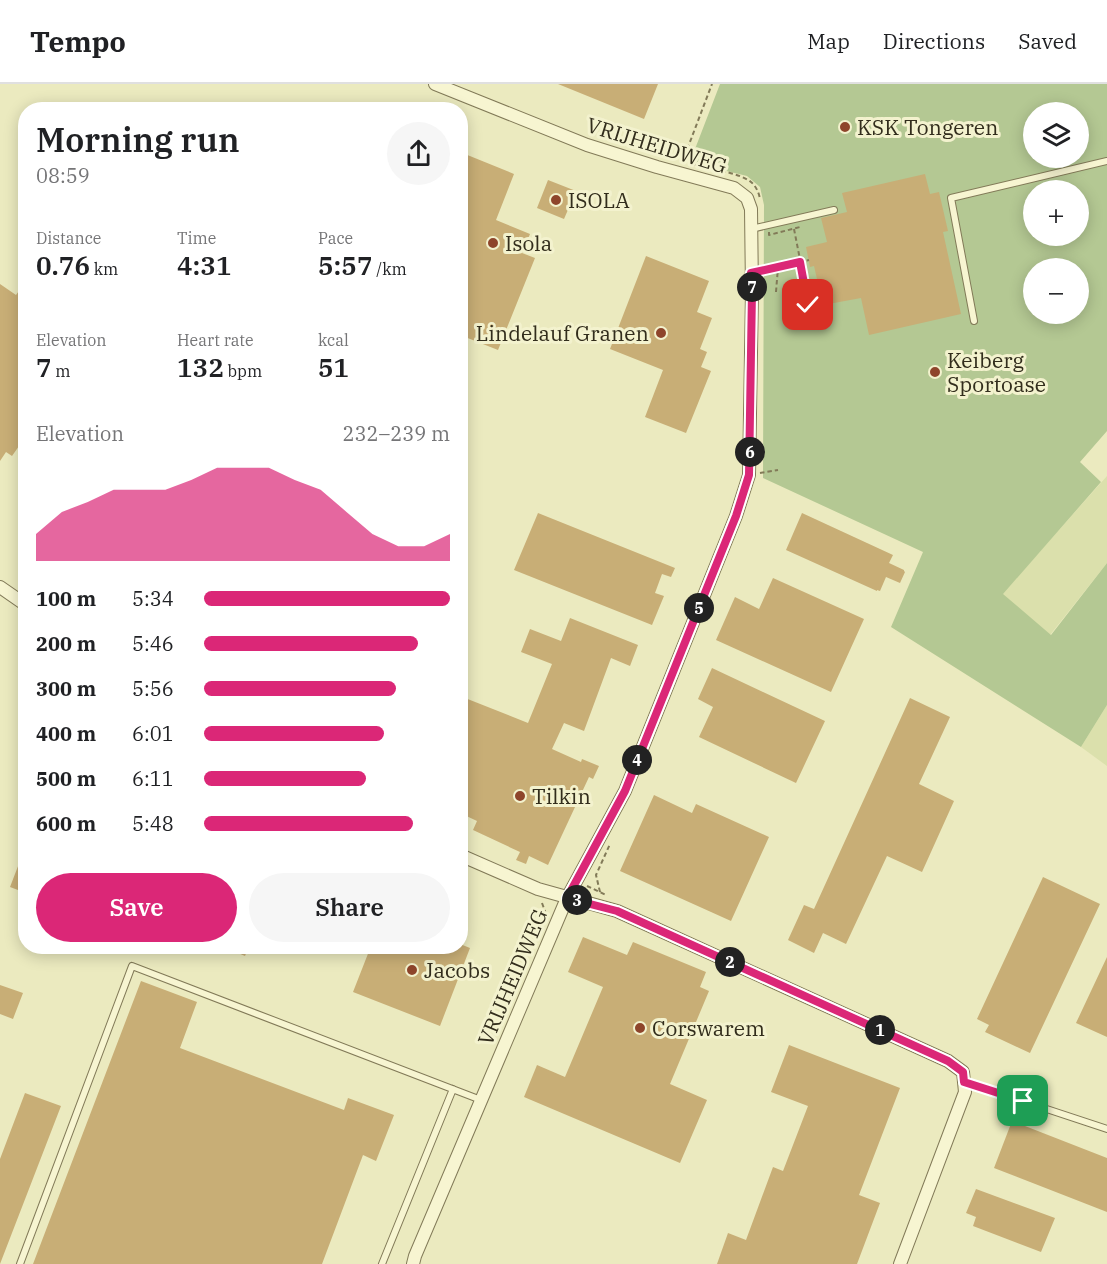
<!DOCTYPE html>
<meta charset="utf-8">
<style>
:root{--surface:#fff;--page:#f6f6f6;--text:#202124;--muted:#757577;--line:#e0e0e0;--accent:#db2777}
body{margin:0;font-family:"IBM Plex Serif",serif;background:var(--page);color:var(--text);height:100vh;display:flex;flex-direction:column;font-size:22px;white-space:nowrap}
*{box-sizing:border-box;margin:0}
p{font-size:20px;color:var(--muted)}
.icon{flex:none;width:33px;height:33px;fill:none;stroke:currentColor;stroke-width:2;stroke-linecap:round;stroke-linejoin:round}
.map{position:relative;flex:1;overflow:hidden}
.sheet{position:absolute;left:18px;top:18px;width:450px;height:852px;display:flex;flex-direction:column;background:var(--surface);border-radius:24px;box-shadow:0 3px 15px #0003}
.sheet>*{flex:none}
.tools{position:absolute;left:1023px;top:18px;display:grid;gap:12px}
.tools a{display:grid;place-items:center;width:66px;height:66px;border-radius:50%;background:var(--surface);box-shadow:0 3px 15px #0003;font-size:30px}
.pin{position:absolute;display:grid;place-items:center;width:51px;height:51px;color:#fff;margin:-26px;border-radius:12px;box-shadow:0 3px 9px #0006}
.km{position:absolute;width:30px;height:30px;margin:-15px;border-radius:50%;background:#222;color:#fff;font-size:16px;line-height:30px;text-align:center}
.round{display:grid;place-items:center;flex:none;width:63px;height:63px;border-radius:32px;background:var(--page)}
.head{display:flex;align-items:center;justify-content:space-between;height:102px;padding:0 18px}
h1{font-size:33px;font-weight:600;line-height:45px}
.figures{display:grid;grid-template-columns:repeat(3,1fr);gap:9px;height:102px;padding:6px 18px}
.figures div{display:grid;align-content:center}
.figures b{font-size:26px;font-weight:600}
.figures small{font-size:16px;font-weight:400}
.figures p{font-size:16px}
.chart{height:168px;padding:12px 18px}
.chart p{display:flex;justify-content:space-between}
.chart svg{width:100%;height:108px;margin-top:6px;fill:var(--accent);opacity:.7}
.primary-button{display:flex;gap:12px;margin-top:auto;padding:12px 18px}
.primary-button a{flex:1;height:69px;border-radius:36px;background:var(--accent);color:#fff;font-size:24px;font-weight:600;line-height:69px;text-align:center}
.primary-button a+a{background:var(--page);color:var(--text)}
ul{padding:0 18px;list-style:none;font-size:20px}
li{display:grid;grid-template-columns:96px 72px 1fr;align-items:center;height:45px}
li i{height:15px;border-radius:8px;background:var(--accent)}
header{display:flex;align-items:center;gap:36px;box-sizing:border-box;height:84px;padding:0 30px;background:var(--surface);border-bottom:2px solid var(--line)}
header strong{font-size:28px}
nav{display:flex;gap:33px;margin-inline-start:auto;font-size:21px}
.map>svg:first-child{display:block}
.farmland{fill:#dbe0ac}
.green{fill:#b4c893;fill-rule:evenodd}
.building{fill:#c8ae76}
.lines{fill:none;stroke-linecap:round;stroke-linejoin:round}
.service-casing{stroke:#827a58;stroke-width:8}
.minor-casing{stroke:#827a58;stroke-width:14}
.path{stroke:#827a58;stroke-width:2;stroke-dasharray:4.5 3;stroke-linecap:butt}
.service{stroke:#f7f5d1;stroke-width:6}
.minor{stroke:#f7f5d1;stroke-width:12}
.route-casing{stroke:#fff;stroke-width:12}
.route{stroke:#db2777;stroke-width:8}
.poi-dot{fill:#8e452b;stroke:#f3f2ce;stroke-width:2}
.labels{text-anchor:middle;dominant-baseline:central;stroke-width:6;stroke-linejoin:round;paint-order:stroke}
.poi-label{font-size:21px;fill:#322d1c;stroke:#f3f2ce;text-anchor:start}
.street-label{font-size:21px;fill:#322d1c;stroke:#f3f2ce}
</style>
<header>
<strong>Tempo</strong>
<nav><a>Map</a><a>Directions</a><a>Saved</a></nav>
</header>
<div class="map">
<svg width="1107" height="1180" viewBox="0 0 1107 1180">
<rect width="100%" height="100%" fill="#ebeabf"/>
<path class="farmland" d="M 1107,392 L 1107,479 L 1050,551 L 1002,510 Z
M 1107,621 L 1107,682 L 1081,663 Z"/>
<path class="green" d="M 720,0 L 1107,0 L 1107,347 L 1080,378 L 1101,398 L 1003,510 L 1051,551 L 1107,479 L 1107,621 L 1081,663 L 891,543 L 923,468 L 763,394 L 764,121 L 760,103 L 747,92 L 690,78 ZM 1034,28 L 1078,28 L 1078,74 L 1034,74 ZM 1034,106 L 1078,106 L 1078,152 L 1034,152 ZM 1034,184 L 1078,184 L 1078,230 L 1034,230 Z"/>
<path class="building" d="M 558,0 L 658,0 L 644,35 Z
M 460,68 L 514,90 L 496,136 L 530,150 L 522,169 L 535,174 L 498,266 L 460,251 Z
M 925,90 L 930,110 L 939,108 L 948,147 L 943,148 L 961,230 L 869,251 L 861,214 L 823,221 L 814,182 L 810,183 L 806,163 L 827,158 L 821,134 L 847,128 L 842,109 Z
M 548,96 L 576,107 L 564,135 L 537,124 Z
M 646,172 L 709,197 L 697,228 L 712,234 L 700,265 L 707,268 L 701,283 L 711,287 L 686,349 L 645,333 L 663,286 L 610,265 Z
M 26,197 L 26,339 L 21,346 L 26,349 L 26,352 L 12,372 L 6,368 L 0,377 L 0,200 L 16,211 Z
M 538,429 L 675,484 L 671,493 L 662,490 L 655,509 L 664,512 L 652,541 L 514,486 Z
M 802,429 L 893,471 L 889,479 L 904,486 L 904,487 L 905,488 L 900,499 L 886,493 L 880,507 L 877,506 L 877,507 L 786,466 Z
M 773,494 L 864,535 L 831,608 L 716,556 L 735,513 L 759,525 Z
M 570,534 L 638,561 L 630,582 L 611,574 L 584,647 L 564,639 L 552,665 L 581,678 L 582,675 L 599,682 L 593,695 L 589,693 L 548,781 L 529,772 L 526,780 L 516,776 L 520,768 L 473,746 L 477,737 L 460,729 L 460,612 L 528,639 L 552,580 L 521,568 L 530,545 L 561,557 Z
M 712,584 L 825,637 L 796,699 L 699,653 L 713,623 L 698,615 Z
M 910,614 L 950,633 L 919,700 L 954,717 L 922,788 L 887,772 L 846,860 L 823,849 L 814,869 L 788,856 L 804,821 L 814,825 Z
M 654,711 L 692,729 L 696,720 L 769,753 L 731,837 L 620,787 Z
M 25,764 L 26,764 L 26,809 L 10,803 Z
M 1043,793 L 1100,820 L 1030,969 L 985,948 L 989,941 L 977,935 Z
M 583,853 L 627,871 L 633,858 L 706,888 L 700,903 L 709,907 L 670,1000 L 707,1016 L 680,1079 L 524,1013 L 537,981 L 565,993 L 603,903 L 568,888 Z
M 460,860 L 470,864 L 440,942 L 353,908 L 371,862 L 460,862 Z
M 222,862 L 249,862 L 245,872 Z
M 1107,873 L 1107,953 L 1076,939 Z
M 141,897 L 197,918 L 180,964 L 344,1026 L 348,1014 L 394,1031 L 376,1077 L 363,1071 L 322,1180 L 33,1180 Z
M 0,901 L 23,909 L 13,935 L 0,930 Z
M 789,961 L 900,1004 L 859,1111 L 880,1119 L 857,1180 L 717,1180 L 728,1149 L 746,1156 L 773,1083 L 783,1087 L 808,1022 L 771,1008 Z
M 25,1009 L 61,1022 L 0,1180 L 0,1075 Z
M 1012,1037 L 1107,1074 L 1107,1128 L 994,1084 Z
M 976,1105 L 1055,1134 L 1041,1168 L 973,1142 L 976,1133 L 966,1129 Z"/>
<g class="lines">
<defs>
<path id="service" d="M 751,145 L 834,126
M 974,237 L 951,114 L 1107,77
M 965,998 L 1107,1045
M 20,1180 L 132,882 L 481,1016
M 382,1180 L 453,1005"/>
<path id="minor" d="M 0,503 L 26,521
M 460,771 L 538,805 L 617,827 L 948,977 L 963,988 L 965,1008 L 900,1180
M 413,1180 L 415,1172 L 567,814 L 625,707 L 736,432 L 749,391 L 752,207 L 751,125 L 747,114 L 734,104 L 657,83 L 587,61 L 435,0"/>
</defs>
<use href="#service" class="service-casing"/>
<use href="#minor" class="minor-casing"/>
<path class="path" d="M 682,79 L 712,0
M 692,80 C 708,84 740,89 751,98 C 756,102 759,109 760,115
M 794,145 L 809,221 L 809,238
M 769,148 L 769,151 L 800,143
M 763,187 L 809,176
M 776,208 L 778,183
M 760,389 L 778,386
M 587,802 L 606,811
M 600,808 L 596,791 L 610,760
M 542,819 L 546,830 L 545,833"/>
<use href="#service" class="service"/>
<use href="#minor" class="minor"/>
</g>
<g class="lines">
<defs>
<path id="route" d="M 808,221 L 800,178 L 751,189 L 752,207 L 749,391 L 736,432 L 625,707 L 567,814 L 617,827 L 948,977 L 963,988 L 964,998 L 1023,1017"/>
</defs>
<use href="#route" class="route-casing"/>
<use href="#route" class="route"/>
</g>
<g class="poi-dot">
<circle cx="845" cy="43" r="6"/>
<circle cx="556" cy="116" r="6"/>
<circle cx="493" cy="159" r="6"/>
<circle cx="661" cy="249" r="6"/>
<circle cx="935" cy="288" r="6"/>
<circle cx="520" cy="712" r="6"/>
<circle cx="412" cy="886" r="6"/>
<circle cx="640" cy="944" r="6"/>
</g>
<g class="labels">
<g class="poi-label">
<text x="857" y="43">KSK Tongeren</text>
<text x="568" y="116">ISOLA</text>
<text x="505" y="159">Isola</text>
<text x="649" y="249" text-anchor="end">Lindelauf Granen</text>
<text x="947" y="276">Keiberg<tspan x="947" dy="24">Sportoase</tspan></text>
<text x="532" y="712">Tilkin</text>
<text x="424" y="886">Jacobs</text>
<text x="652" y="944">Corswarem</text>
</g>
<g class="street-label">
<text transform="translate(657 61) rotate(17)">VRIJHEIDWEG</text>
<text transform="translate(512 893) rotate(-67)">VRIJHEIDWEG</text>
</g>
</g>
</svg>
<div class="tools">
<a><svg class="icon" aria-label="layers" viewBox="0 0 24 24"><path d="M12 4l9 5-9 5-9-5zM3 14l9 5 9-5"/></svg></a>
<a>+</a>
<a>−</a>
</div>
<div class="pin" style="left:1023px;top:1017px;background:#1e9e55"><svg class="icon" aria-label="arrive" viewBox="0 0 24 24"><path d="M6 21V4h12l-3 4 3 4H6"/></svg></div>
<div class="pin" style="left:808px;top:221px;background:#d93025"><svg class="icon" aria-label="check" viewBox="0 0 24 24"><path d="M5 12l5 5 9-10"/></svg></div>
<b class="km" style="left:880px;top:946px">1</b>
<b class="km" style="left:730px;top:878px">2</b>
<b class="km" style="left:577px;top:816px">3</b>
<b class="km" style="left:637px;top:676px">4</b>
<b class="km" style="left:699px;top:524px">5</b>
<b class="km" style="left:750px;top:368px">6</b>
<b class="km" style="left:752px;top:203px">7</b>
<section class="sheet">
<div class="head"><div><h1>Morning run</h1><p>08:59</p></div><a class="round"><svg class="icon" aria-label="share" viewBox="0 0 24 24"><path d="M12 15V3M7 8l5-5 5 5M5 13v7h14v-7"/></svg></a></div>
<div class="figures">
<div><p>Distance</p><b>0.76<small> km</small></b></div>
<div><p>Time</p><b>4:31</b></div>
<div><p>Pace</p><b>5:57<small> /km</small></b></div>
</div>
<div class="figures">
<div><p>Elevation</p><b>7<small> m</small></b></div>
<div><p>Heart rate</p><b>132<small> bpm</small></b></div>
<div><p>kcal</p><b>51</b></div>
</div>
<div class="chart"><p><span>Elevation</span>232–239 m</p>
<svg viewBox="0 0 160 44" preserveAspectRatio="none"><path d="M0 44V33L10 24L20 20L30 15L40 15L50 15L60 11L70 6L80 6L90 6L100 11L110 15L120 24L130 33L140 38L150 38L160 33V44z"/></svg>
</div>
<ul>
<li><b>100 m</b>5:34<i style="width:100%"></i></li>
<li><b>200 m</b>5:46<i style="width:87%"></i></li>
<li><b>300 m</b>5:56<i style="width:78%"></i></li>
<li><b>400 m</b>6:01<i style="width:73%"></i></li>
<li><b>500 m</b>6:11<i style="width:66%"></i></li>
<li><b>600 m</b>5:48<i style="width:85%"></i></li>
</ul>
<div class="primary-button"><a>Save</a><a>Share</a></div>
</section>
</div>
